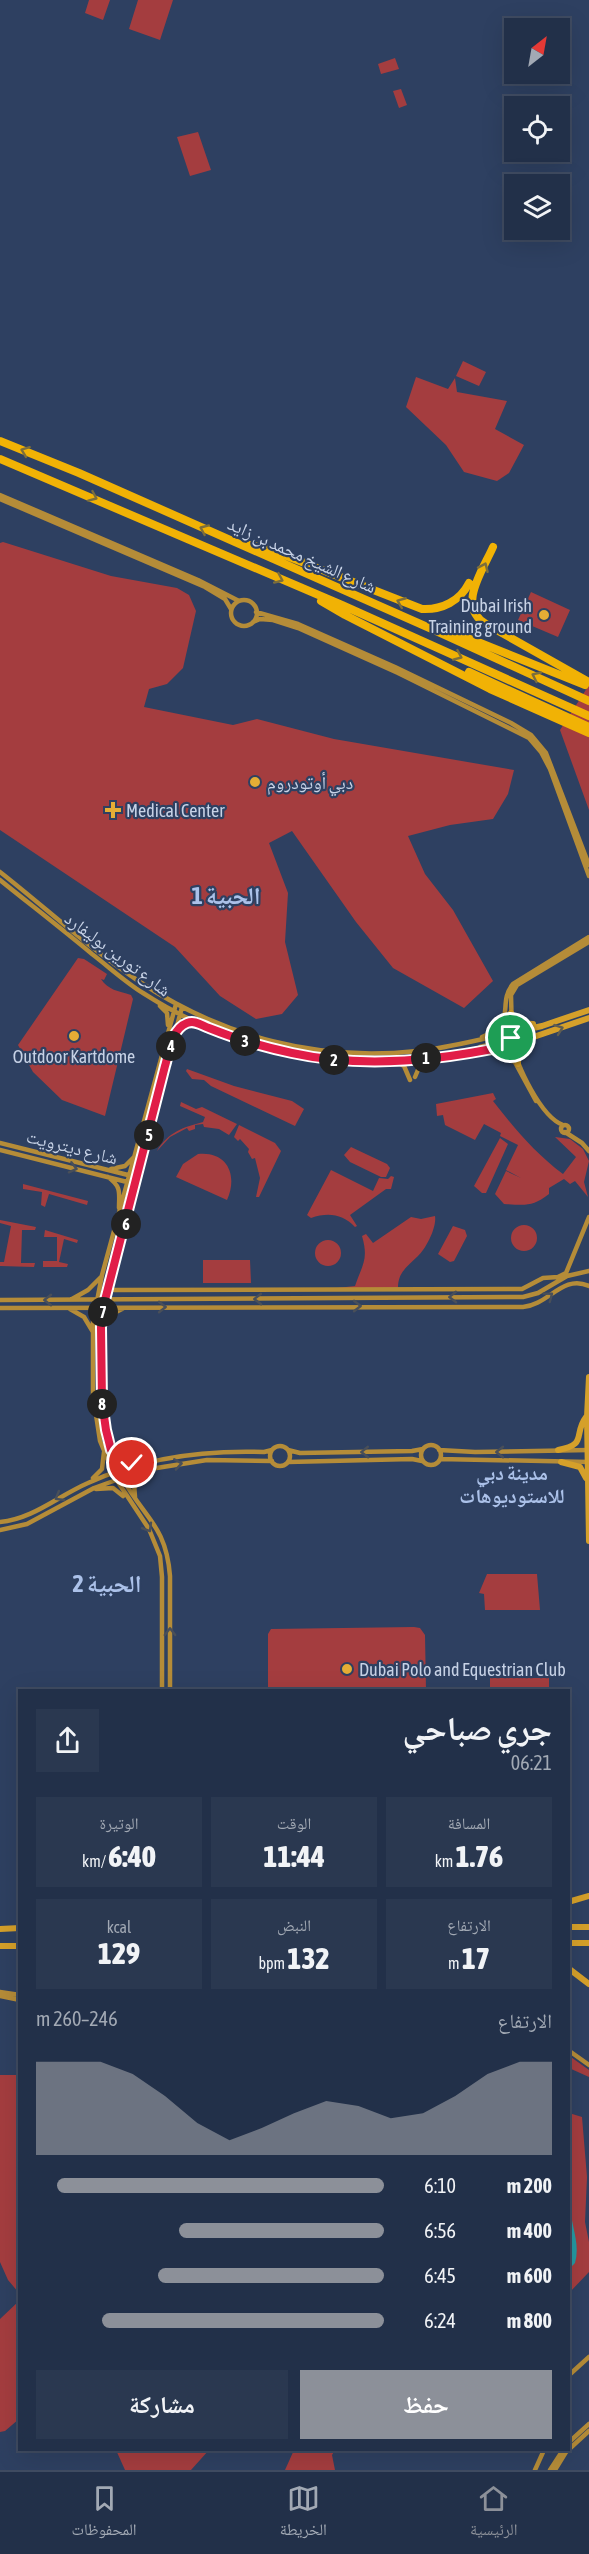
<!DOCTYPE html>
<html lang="ar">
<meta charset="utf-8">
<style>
:root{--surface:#223049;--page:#2a3850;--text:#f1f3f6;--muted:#a2a9b4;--line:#3f4b61;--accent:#8c9099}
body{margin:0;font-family:"Asap Condensed","Noto Naskh Arabic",sans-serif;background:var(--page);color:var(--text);direction:rtl;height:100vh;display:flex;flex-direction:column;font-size:22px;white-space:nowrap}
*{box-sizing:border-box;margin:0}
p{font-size:20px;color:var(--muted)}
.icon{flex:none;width:33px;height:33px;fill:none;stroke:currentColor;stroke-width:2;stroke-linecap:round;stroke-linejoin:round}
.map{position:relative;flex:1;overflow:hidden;direction:ltr}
.panel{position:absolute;left:18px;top:1689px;width:552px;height:762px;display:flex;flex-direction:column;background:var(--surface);border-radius:0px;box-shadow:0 6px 24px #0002,0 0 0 2px var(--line);direction:rtl}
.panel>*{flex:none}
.needle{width:39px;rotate:31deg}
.fabs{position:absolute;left:504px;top:18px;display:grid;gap:12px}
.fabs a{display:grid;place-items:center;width:66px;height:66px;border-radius:0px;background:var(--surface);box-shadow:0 6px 24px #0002,0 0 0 2px var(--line);font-size:30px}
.pin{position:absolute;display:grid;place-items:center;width:51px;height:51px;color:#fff;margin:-26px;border:3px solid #fff;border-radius:50%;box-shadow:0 2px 6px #0007}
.km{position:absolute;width:30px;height:30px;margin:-15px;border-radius:50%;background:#222;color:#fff;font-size:16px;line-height:30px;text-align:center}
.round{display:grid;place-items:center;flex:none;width:63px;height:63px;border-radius:0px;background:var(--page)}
.overview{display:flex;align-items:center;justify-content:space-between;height:102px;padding:0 18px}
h1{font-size:33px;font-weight:800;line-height:45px}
.metrics{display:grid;grid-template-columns:repeat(3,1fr);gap:9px;height:102px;padding:6px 18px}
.metrics div{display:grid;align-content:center;border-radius:0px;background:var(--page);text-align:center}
.metrics b{font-size:30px;font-weight:800}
.metrics small{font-size:16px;font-weight:400}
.metrics p{font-size:16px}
.chart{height:168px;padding:12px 18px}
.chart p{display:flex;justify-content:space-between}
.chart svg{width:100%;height:108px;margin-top:6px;fill:var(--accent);opacity:.7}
.action{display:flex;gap:12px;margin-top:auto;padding:12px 18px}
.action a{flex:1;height:69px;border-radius:0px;background:var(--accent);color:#fff;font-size:24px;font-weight:800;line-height:69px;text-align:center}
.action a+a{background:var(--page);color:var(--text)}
ul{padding:0 18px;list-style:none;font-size:20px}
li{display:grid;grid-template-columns:96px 72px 1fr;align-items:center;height:45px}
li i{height:15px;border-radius:8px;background:var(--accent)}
.tabs{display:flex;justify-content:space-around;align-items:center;height:84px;border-top:2px solid var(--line);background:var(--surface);font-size:16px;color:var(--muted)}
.tabs a{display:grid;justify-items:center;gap:3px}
.tabs .on{color:var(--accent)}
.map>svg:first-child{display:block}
.green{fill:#a43d3f}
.water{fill:#2499a2}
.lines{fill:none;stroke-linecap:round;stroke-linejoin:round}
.secondary{stroke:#b58c38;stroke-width:4.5}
.primary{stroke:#d5a02a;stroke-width:6}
.highway{stroke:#f1b205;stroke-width:8}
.oneway{stroke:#7c6e3c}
.oneway2{stroke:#605d50}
.oneway3{stroke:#494f59}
.route-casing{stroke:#fff;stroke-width:12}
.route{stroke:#e11d48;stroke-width:8}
.poi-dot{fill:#e5ad35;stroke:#2e4061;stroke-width:2}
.labels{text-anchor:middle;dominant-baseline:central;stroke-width:4.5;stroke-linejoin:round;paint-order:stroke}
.street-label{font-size:18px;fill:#c7d2e6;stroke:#2e4061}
.poi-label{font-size:18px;fill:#c7d2e6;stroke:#2e4061;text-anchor:start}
.neighbourhood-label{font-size:20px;font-weight:bold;fill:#abc1e9;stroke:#2e4061}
.district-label{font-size:24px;font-weight:bold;fill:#abc1e9;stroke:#2e4061}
</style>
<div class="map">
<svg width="589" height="2470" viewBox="0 0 589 2470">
<rect width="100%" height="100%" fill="#2e4061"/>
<path class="green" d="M 89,0 L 110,0 L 103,20 L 85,13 Z
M 138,0 L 173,0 L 160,40 L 129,29 Z
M 395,58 L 399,69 L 381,74 L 378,64 Z
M 401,89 L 407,105 L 399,108 L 393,91 Z
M 198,132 L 211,170 L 190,176 L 177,137 Z
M 463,361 L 486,372 L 479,386 L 456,376 Z
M 416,377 L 448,389 L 455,378 L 457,392 L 507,401 L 495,429 L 524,445 L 509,473 L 497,481 L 464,472 L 446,445 L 406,407 Z
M 3,542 L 111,576 L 177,588 L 189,595 L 196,611 L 183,668 L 167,684 L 149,689 L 144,707 L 233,725 L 257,719 L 334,739 L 514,770 L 508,794 L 493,819 L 450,825 L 408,836 L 425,874 L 453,910 L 493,981 L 464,1008 L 393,968 L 356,922 L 292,831 L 269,843 L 288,893 L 285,942 L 298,995 L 282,1014 L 256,1019 L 220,996 L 175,947 L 0,830 L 0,543 Z
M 531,592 L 570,610 L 558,637 L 518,620 Z
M 589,685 L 589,810 L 560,730 Z
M 78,958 L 84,959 L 107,974 L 104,980 L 101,979 C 108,990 118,991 131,995 L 133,999 L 105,1116 L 62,1100 L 33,1072 L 18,1045 Z
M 187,1069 L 234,1086 L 292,1101 L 304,1109 L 295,1126 L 211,1086 L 204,1080 L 192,1079 L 186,1071 Z
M 493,1093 L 496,1099 L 493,1101 C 515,1129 535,1153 563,1174 L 576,1157 L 555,1137 L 570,1139 L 583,1149 L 589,1161 L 584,1182 L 588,1197 L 575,1181 L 570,1184 L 564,1179 L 549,1188 L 549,1194 C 532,1207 526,1205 504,1204 L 495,1194 L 506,1171 L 521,1178 L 506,1170 L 518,1145 L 500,1136 L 501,1133 L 484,1124 L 475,1140 L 445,1125 L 443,1115 L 437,1116 L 436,1104 Z
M 181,1102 L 196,1109 L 202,1107 L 237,1124 L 229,1135 L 219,1129 L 204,1127 L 203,1124 L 195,1125 L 195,1129 L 189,1131 L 187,1128 L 170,1137 L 157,1151 C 168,1132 184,1127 203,1122 L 205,1117 L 180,1106 Z
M 239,1125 L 275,1143 L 281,1151 L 259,1197 L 256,1197 L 260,1178 L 255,1158 L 252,1159 L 248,1152 L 249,1149 L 240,1139 L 238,1141 L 234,1137 Z
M 500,1138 L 508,1144 L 486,1193 L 482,1193 L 474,1186 Z
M 351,1147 L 387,1164 L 390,1168 L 386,1177 L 381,1177 L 350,1162 L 344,1155 Z
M 198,1154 C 228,1151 238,1176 227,1200 L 176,1177 L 183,1164 Z
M 331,1170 L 373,1191 L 379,1178 L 388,1179 L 391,1176 L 394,1177 L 391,1189 L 386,1189 L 350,1215 L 357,1226 L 355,1227 C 343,1214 328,1212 311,1218 L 307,1215 Z
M 23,1184 L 88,1201 L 87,1205 L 49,1194 L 45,1207 L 41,1205 L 42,1192 L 23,1189 Z
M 435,1216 C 437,1227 426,1249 418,1256 C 407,1267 398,1272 398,1288 L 337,1288 L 355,1286 C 362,1265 369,1260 362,1236 L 366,1234 L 373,1243 L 411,1217 L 421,1219 Z
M 0,1220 L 36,1227 L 35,1230 L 22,1230 L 21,1263 L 35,1263 L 34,1267 L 0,1266 L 0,1262 L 4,1262 L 11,1226 L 0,1223 Z
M511 1238a13 13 0 1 1 26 0a13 13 0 1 1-26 0Z
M 453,1226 L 465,1230 L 467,1236 L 454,1261 L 450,1262 L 438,1254 Z
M 45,1230 L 78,1240 L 77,1243 L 64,1239 L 59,1262 L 68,1264 L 67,1267 L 43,1267 L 43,1261 L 57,1261 L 57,1237 L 44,1237 Z
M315 1253a13 13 0 1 1 26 0a13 13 0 1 1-26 0Z
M 250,1260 L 251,1283 L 203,1283 L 203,1260 Z
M 487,1574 L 537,1574 L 540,1610 L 485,1610 L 484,1594 L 479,1593 Z
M 414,1627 L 420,1628 L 425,1635 L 426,1690 L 268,1690 L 268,1634 L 271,1629 Z
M 490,1678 L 549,1678 L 549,1690 L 490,1690 Z
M 568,2055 L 589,2070 L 589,2077 L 569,2068 Z
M 0,2075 L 19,2075 L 19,2293 L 8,2280 L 0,2262 Z
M 569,2113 L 582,2117 L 587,2177 L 585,2222 L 589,2242 L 589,2272 L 569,2293 Z
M 19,2301 L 19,2419 L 5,2431 L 0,2432 L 0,2319 Z
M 116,2450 L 209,2450 L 191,2470 L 125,2470 Z
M 294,2450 L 335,2450 L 332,2455 L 335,2470 L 285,2470 Z"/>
<path class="water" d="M 569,2174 C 573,2187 569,2200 571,2214 C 573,2230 580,2246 575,2263 L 569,2269 Z"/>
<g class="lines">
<path class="secondary" d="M 0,495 L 198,580 L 239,601
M 0,499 L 205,587 L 225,599 L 231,609
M231 613a13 13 0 1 1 26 0a13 13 0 1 1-26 0Z
M 256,612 L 298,624 L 395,667 L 511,723 L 531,735 L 546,753 L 589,865
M 253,622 L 260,619 L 273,620 L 298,628 L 398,673 L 529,738 L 541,752 L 550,769 L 589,876
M 0,872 C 46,908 91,950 140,982 C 223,1037 318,1062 417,1051 C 449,1048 480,1039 511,1033
M 0,880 C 31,905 62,929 92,954 C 109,967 125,982 143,993 C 252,1064 386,1076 510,1045
M 160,1006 L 167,1013 L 168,1025
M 507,1015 L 511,1055 L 536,1101
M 177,1032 L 183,1025 L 194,1022
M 512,1034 L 511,995 L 517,985 L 589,942
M 482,1037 C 519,1022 496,1005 513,984 L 589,937
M 513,1043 C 516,1065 541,1117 563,1125
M 476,1051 L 480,1047 L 510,1039
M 482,1053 L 502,1053 L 512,1061
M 396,1061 L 404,1066 L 410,1080
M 415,1077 L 420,1065 L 432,1059
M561 1129a4 4 0 1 1 8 0a4 4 0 1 1-8 0Z
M 565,1132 L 582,1143 L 589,1151
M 0,1143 L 132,1176
M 0,1150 L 131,1183
M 111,1169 L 125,1166 L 134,1157
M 108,1177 C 122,1187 119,1193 119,1208
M 114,1290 L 522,1289 L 543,1278 L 558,1277 L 566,1273 L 589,1217
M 72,1299 L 88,1290 L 101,1277
M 0,1300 L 523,1297 L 538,1293 L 567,1276 L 589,1271
M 0,1308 L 523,1307 C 549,1305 562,1274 589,1286
M 70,1309 L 84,1317 L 93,1332
M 103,1325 L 112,1314 L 124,1308
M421 1455a10 10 0 1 1 20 0a10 10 0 1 1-20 0Z
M270 1456a10 10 0 1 1 20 0a10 10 0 1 1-20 0Z
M 288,1450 L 300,1453 L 412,1451 L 423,1449
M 439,1450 L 475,1452 L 589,1450
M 115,1453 L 122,1462 L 137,1465
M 440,1459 L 589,1462
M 288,1462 L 412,1459 L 422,1461
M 93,1478 L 102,1469 L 104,1452
M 96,1489 L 113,1488 L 123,1496
M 135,1497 L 134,1483 L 142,1473
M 0,1522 C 33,1519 58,1496 88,1483 C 142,1458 204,1450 264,1452 L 272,1450
M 0,1530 L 27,1524 L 94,1488 L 144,1470 L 207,1460 L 272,1461
M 162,1690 L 162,1577 L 160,1556 L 149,1529 L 116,1479 L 100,1441 L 93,1395 L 93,1322 L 102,1275 L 176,1004
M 170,1690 L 170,1576 C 166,1525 144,1518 123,1479 C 97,1432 95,1352 105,1300 L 182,1007
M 0,1992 L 20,1995
M 0,1996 L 20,2000
M 568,2050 L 589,2065
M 568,2376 L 589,2357
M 568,2443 L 589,2424
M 535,2470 L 544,2450
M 550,2470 L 563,2450
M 555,2470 L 566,2452 L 589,2431"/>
<path class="primary" d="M 511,1013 L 518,1023 L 533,1024
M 511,1033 L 542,1026 L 589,1010
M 513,1044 L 589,1018
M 509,1045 L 512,1038 L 526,1033
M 518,1064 L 518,1051 L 526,1042
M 589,1377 L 587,1417 L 589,1541
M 558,1450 C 588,1445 573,1434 586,1417
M 561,1462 L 580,1467 L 586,1478
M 568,1902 L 589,1896
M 568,1927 L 589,1927
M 0,1929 L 20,1928
M 568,1943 L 589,1943
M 0,1946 L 20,1946
M 568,1968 L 589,1984"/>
<path class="highway" d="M 0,441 L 79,473 L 434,630 L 589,701
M 0,459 L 342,605 L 589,716
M 250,545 L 274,551 L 422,609 C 442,610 460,601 469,583
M 493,547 C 483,570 456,607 486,624 L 589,682
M 321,601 L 345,615 L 490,689 L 589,733
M 451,633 L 468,638 L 585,685
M 469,672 L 589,727"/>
</g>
<defs><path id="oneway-chevron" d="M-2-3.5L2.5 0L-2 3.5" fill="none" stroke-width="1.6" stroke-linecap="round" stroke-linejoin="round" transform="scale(1.5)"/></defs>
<g class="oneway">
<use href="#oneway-chevron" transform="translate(25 451) rotate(-159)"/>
<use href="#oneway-chevron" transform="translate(93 497) rotate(24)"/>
<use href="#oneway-chevron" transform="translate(204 529) rotate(-156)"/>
<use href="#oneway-chevron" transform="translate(484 567) rotate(-66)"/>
<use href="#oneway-chevron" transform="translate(279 579) rotate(24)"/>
<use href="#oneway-chevron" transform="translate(401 602) rotate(-158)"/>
<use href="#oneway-chevron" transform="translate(458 656) rotate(24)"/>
<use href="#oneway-chevron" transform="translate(536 676) rotate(-155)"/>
</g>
<use class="oneway2" href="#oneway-chevron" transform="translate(559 1029) rotate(-20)"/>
<g class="oneway3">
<use href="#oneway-chevron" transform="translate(73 1168) rotate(14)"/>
<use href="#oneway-chevron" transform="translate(549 1296) rotate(-37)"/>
<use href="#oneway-chevron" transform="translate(453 1297) rotate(179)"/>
<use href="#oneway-chevron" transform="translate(258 1299) rotate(179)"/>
<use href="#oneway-chevron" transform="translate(48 1300) rotate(180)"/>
<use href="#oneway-chevron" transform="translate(357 1306)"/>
<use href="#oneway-chevron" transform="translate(162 1307)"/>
<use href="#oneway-chevron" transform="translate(365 1452) rotate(179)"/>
<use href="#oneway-chevron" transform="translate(500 1452) rotate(180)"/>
<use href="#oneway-chevron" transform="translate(178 1464) rotate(-9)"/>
<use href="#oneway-chevron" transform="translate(59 1497) rotate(149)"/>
<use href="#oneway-chevron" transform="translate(148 1528) rotate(59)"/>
<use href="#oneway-chevron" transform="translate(170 1632) rotate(-90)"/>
</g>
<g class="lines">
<defs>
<path id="route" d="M 132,1463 L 120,1461 L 111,1450 L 106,1430 L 102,1402 L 101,1327 L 105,1300 L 165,1066 C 169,1053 171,1029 187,1023 C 195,1020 201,1025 209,1028 C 236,1039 264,1047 292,1053 C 360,1068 435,1061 502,1047 L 509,1045 L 511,1038"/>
</defs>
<use href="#route" class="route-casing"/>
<use href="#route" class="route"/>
</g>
<g class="poi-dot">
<circle cx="544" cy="615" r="6"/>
<circle cx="255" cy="782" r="6"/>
<path d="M110 801h6v6h6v6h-6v6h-6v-6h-6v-6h6z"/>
<circle cx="74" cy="1036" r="6"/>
<circle cx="347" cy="1669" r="6"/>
</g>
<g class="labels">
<g class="street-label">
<text transform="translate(302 555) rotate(24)">شارع الشيخ محمد بن زايد</text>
<text transform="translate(118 954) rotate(37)">شارع تورين بوليفارد</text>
<text transform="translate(72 1147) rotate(14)">شارع ديترويت</text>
</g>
<g class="poi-label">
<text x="532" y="605" text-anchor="end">Dubai Irish<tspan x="532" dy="21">Training ground</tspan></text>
<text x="267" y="782">دبي أوتودروم</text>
<text x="126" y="810">Medical Center</text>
<text x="74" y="1056" text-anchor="middle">Outdoor Kartdome</text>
<text x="359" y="1669">Dubai Polo and Equestrian Club</text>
</g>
<g class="neighbourhood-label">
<text x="512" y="1472">مدينة دبي<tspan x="512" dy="23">للاستوديوهات</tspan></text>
</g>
<g class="district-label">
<text x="226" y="895">الحبية 1</text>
<text x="107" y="1583">الحبية 2</text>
</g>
</g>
</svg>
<div class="fabs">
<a><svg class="needle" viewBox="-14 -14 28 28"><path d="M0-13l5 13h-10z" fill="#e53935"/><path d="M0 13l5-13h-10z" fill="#a2a9b4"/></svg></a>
<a><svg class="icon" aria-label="locate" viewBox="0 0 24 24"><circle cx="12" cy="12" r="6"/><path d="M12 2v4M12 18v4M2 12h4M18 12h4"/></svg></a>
<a><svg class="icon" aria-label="layers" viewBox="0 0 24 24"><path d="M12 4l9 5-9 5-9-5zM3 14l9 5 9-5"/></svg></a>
</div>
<div class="pin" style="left:511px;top:1038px;background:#1e9e55"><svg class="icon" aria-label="arrive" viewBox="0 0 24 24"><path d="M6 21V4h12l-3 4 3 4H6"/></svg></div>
<div class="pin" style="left:132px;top:1463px;background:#d93025"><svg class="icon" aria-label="check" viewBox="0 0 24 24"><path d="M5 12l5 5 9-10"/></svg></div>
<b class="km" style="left:426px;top:1058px">1</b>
<b class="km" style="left:334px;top:1060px">2</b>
<b class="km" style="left:245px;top:1041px">3</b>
<b class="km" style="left:171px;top:1046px">4</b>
<b class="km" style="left:149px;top:1135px">5</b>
<b class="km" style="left:126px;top:1224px">6</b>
<b class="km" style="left:103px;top:1312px">7</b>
<b class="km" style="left:102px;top:1404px">8</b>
<section class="panel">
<div class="overview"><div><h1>جري صباحي</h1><p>06:21</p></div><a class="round"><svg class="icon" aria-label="share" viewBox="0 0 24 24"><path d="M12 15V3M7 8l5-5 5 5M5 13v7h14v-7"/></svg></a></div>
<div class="metrics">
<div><p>المسافة</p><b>1.76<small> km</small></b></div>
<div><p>الوقت</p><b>11:44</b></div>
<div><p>الوتيرة</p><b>6:40<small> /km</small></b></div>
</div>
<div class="metrics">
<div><p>الارتفاع</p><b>17<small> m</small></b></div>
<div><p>النبض</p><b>132<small> bpm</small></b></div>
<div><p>kcal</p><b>129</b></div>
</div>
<div class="chart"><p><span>الارتفاع</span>246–260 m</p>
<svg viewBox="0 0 160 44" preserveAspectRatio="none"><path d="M0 44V6L10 6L20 6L30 11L40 20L50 31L60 38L70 33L80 27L90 22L100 24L110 29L120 27L130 20L140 11L150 6L160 6V44z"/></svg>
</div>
<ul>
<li><b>200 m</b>6:10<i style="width:94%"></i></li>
<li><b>400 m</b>6:56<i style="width:59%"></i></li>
<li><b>600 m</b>6:45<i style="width:65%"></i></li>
<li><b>800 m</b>6:24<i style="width:81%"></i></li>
</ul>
<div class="action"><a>حفظ</a><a>مشاركة</a></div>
</section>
</div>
<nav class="tabs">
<a class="on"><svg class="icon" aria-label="home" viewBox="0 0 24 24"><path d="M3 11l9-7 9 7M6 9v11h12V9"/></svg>الرئيسية</a>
<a><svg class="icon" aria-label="map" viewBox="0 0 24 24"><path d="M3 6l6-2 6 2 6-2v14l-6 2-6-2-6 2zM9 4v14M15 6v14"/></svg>الخريطة</a>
<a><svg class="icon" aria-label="saved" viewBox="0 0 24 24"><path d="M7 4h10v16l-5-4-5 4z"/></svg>المحفوظات</a>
</nav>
